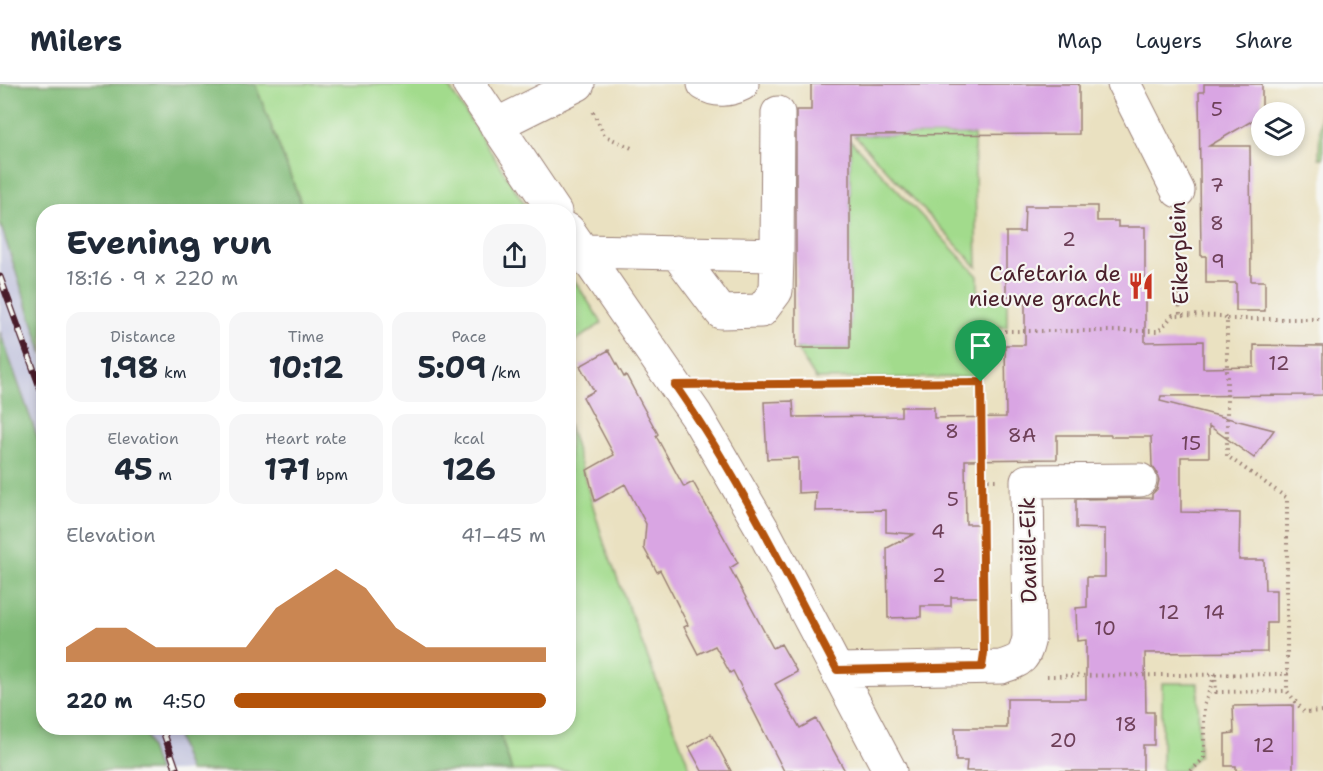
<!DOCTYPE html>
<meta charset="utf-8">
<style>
:root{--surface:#fff;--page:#f6f6f7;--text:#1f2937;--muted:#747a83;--line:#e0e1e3;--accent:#b45309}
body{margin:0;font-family:"Shantell Sans",sans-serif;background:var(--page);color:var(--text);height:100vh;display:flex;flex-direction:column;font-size:22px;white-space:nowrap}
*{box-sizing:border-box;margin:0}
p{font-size:20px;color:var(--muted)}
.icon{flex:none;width:33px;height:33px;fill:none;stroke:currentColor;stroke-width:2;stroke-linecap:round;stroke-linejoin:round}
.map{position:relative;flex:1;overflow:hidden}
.sheet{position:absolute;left:36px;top:120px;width:540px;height:531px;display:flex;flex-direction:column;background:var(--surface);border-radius:24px;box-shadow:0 3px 9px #0003}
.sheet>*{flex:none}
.buttons{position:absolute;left:1251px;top:18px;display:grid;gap:12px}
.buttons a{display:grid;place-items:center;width:54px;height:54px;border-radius:50%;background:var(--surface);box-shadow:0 3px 9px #0003;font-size:30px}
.pin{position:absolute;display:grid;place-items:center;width:51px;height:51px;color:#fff;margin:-62px -26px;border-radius:50% 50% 50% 0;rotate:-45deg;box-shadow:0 0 6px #0007}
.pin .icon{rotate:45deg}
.round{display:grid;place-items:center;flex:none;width:63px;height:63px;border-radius:24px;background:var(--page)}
.summary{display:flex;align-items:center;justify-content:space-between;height:102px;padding:0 30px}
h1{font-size:33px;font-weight:700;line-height:45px}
.stats{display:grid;grid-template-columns:repeat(3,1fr);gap:9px;height:102px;padding:6px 30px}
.stats div{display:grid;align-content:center;border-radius:15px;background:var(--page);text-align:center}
.stats b{font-size:30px;font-weight:700}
.stats small{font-size:16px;font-weight:400}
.stats p{font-size:16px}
.chart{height:168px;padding:12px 30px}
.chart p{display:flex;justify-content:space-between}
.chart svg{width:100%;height:108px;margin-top:6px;fill:var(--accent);opacity:.7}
ul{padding:0 30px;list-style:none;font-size:20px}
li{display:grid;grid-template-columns:96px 72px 1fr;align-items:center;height:45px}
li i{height:15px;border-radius:8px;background:var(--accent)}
header{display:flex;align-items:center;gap:36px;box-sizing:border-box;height:84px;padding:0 30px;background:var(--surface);border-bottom:2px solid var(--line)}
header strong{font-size:28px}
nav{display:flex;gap:33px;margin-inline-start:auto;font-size:21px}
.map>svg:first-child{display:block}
.industrial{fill:#c1c2dd}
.green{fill:#a2db8c;stroke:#767d5c;stroke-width:1.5}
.forest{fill:#81bb78;stroke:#666d52;stroke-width:1.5}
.building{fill:#d9a5e3}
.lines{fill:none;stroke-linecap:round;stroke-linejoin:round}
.minor-casing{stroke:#9a8076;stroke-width:35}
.path{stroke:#9a8076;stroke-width:4;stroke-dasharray:1.5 4.5;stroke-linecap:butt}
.minor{stroke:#fff;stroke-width:33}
.rail-casing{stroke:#4a1f2b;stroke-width:7}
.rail{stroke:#f6f6f2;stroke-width:4.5;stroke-dasharray:14;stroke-linecap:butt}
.route-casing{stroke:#fff;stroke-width:12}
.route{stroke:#b45309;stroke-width:8}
.labels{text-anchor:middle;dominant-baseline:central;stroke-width:4.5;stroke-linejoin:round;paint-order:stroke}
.number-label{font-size:20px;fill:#6e4059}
.street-label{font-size:22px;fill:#4a1f2b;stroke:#f6f6f2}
.poi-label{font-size:22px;fill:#4a1f2b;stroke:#f6f6f2;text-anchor:end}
</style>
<header>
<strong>Milers</strong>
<nav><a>Map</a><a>Layers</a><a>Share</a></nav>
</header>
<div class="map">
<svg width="1323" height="687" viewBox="0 0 1323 687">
<rect width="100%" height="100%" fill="#f6f6f2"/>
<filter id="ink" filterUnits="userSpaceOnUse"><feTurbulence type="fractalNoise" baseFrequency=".0167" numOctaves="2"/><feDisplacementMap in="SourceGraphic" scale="12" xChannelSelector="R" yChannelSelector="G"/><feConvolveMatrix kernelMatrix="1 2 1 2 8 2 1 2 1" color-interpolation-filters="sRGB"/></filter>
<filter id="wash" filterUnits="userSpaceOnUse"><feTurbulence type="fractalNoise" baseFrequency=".008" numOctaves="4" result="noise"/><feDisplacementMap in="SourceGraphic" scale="24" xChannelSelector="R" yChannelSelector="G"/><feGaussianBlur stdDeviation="1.35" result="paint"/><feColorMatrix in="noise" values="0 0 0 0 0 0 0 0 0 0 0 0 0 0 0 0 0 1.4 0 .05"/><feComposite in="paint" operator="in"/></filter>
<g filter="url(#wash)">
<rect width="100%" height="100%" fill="#eae1c1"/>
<path class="industrial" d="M 0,139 L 43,270 L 43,369 L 0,248 Z
M 143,644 L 174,644 L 189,687 L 158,687 Z"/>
<path class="green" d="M 255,0 L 447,0 L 529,127 L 304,127 Z
M 1321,0 L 1323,0 L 1323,74 L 1319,74 Z
M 854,51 L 974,51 L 977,183 Z
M 850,56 L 978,192 L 978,217 L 1007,216 L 1007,243 L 977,243 L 977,293 L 816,295 L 796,264 L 850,264 Z
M 569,188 L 602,239 L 569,261 L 568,261 Z
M 569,341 L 604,459 L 691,687 L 512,687 L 498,644 L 568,644 Z
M 1162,599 L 1198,599 L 1199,671 L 1183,687 L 1162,687 Z"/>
<path class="forest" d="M 0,0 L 255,0 L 304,127 L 44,128 L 43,270 L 0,139 Z
M 0,248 L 43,369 L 44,644 L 143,644 L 158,687 L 0,687 Z
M 174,644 L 498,644 L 512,687 L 189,687 Z"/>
<g id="blocks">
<path class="building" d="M 811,0 L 1079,0 L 1079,50 L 850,51 L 850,264 L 796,264 L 796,26 L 811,26 Z
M 1204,0 L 1262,0 L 1262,31 L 1209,62 L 1250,62 L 1251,197 L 1265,197 L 1265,227 L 1236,227 L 1236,199 L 1206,199 L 1206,172 L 1201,172 L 1199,8 L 1204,8 Z
M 1025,122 L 1097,122 L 1097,137 L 1118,137 L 1118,143 L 1145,143 L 1145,258 L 1203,257 L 1203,284 L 1254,283 L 1254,261 L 1323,262 L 1323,311 L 1161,312 L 1160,317 L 1274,346 L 1254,374 L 1209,342 L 1209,373 L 1181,373 L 1181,428 L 1240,429 L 1239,476 L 1264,476 L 1265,506 L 1276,506 L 1276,539 L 1267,539 L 1267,568 L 1145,569 L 1146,628 L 1154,628 L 1154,661 L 1143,661 L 1143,687 L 966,687 L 967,677 L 956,677 L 955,644 L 1007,644 L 1007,615 L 1086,615 L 1086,556 L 1077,557 L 1076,524 L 1087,523 L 1087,493 L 1105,493 L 1105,445 L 1076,444 L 1076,415 L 1152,414 L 1152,410 L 1157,405 L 1159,396 L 1156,387 L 1152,382 L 1151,353 L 1111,353 L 1111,351 L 1057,351 L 1057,375 L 965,376 L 966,440 L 979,440 L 980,513 L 951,513 L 951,522 L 921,522 L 921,533 L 888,534 L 887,464 L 914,450 L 886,448 L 886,426 L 815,427 L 816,408 L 798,409 L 798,374 L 767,375 L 764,318 L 793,317 L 794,333 L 901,332 L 901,323 L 934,323 L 934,334 L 1006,333 L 1005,261 L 1025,261 L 1025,212 L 1006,212 L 1006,148 L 1024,148 Z
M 609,266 L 624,293 L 626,291 L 642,321 L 658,350 L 656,352 L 684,403 L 693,398 L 722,450 L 738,479 L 730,484 L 773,564 L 781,560 L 797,588 L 775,600 L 800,644 L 816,635 L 845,687 L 784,687 L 733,587 L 730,589 L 715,562 L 698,570 L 684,543 L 688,541 L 660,486 L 657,488 L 644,464 L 646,440 L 625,400 L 595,417 L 587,386 L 614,371 L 583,313 L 594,307 L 580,282 Z
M 1293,621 L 1293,687 L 1236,687 L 1236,682 L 1225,682 L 1225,650 L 1234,649 L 1233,622 Z
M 711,650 L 731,687 L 702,687 L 689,663 Z"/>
</g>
</g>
<g filter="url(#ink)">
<use href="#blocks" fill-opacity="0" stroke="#9a8076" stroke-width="1.5"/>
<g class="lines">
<defs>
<path id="minor" d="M 469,0 L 555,128
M 704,0 C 716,8 730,6 742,0
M 1124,0 L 1178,107
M 496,41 L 578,0
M 568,146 L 696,331 L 763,446 L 890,687
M 583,167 L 777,171 L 778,29
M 676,168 L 721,228 L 761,227 L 776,207 L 777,171
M 837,586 L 1001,583 C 1022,576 1024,575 1029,554 L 1027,397 L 1140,396"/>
</defs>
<use href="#minor" class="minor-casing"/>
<path class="path" d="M 593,28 L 605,52 L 634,65
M 1178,138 L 1180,231 L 1222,232 L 1227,235 L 1227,372 L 1287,414 L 1287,590
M 1227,235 L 1323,235
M 715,300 L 982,299
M 982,396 L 996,396
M 983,553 L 981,247 L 1159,247 L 1173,231 L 1180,231
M 1215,590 L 1216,608 L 1287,607 L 1304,628 L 1323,627
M 1047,592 L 1287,590 L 1287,607
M 1191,687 L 1204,674 L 1204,622 L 1214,593"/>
<use href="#minor" class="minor"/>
<defs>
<path id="rail" d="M 0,193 L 44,314
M 162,644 L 177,687"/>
</defs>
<use href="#rail" class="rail-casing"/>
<use href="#rail" class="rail"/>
</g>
</g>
<g class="lines" filter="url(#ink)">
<defs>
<path id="route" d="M 981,298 L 984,569 L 982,583 L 837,586 C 786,490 737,390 675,301 Z"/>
</defs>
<use href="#route" class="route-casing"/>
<use href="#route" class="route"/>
</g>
<defs>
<symbol id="restaurant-bare" viewBox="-9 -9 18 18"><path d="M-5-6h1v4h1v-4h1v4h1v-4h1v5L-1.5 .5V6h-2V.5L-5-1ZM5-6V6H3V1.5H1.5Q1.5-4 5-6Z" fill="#c8321e" stroke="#f6f6f2" stroke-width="2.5" paint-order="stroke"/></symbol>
</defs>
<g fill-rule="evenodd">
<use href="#restaurant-bare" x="1122" y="183" width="38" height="38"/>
</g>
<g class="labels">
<g class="number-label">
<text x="1217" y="25">5</text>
<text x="1217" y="101">7</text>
<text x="1217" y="139">8</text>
<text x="1069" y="155">2</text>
<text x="1218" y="177">9</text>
<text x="1279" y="279">12</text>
<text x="952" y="347">8</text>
<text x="1022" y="351">8A</text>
<text x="1191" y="359">15</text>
<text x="953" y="415">5</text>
<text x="938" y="447">4</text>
<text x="939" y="491">2</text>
<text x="1169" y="528">12</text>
<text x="1214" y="528">14</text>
<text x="1105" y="544">10</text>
<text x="1126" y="640">18</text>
<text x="1063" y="656">20</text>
<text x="1264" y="661">12</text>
</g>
<g class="street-label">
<text transform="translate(1179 169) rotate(-92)">Eikerplein</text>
<text transform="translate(1028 466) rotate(-91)">Daniël-Eik</text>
</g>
<g class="poi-label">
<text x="1121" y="189">Cafetaria de<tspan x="1121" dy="25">nieuwe gracht</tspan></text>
</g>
</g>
</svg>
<div class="buttons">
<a><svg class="icon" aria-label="layers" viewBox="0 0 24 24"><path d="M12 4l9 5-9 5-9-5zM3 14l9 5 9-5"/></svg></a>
</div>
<div class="pin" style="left:981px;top:298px;background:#1e9e55"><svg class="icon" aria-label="arrive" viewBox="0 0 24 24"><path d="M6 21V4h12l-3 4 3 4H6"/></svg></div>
<section class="sheet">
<div class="summary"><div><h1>Evening run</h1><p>18:16 · 9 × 220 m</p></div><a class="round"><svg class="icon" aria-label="share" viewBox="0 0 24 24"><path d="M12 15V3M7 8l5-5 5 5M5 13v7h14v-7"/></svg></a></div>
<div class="stats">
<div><p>Distance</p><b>1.98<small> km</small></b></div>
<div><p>Time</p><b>10:12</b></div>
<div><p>Pace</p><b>5:09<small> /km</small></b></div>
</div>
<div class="stats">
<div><p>Elevation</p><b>45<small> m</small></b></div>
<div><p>Heart rate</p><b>171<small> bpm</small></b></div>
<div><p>kcal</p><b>126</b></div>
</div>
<div class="chart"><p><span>Elevation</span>41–45 m</p>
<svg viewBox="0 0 160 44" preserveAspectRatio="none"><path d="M0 44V38L10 30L20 30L30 38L40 38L50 38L60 38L70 22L80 14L90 6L100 14L110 30L120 38L130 38L140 38L150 38L160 38V44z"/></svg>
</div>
<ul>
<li><b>220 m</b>4:50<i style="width:100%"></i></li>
</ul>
</section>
</div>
